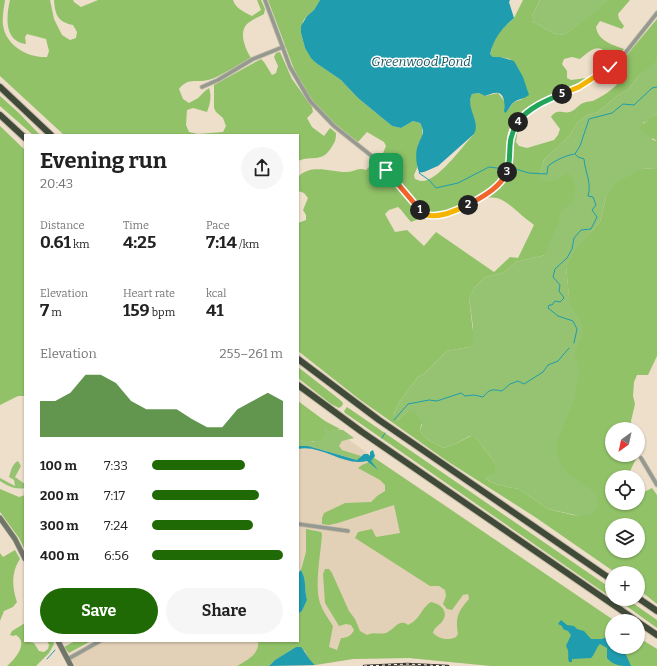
<!DOCTYPE html>
<meta charset="utf-8">
<style>
:root{--surface:#fff;--page:#f6f6f6;--text:#222;--muted:#767676;--accent:#206a06}
body{margin:0;font-family:Bitter,serif;background:var(--page);color:var(--text);height:100vh;display:flex;flex-direction:column;font-size:15px;white-space:nowrap}
*{box-sizing:border-box;margin:0}
p{font-size:13px;color:var(--muted)}
.icon{flex:none;width:22px;height:22px;fill:none;stroke:currentColor;stroke-width:2;stroke-linecap:round;stroke-linejoin:round}
.map{position:relative;flex:1;overflow:hidden}
.drawer{position:absolute;left:24px;top:134px;width:275px;height:508px;display:flex;flex-direction:column;background:var(--surface);border-radius:0px;box-shadow:0 1px 3px #0004}
.drawer>*{flex:none}
.needle{width:26px;rotate:213deg}
.controls{position:absolute;left:605px;top:422px;display:grid;gap:8px}
.controls a{display:grid;place-items:center;width:40px;height:40px;border-radius:50%;background:var(--surface);box-shadow:0 1px 3px #0004;font-size:20px}
.pin{position:absolute;display:grid;place-items:center;width:34px;height:34px;color:#fff;margin:-17px;border-radius:8px;box-shadow:0 2px 6px #0006}
.km{position:absolute;width:20px;height:20px;margin:-10px;border-radius:50%;background:#222;color:#fff;font-size:11px;line-height:20px;text-align:center}
.round{display:grid;place-items:center;flex:none;width:42px;height:42px;border-radius:21px;background:var(--page)}
.head{display:flex;align-items:center;justify-content:space-between;height:68px;padding:0 16px}
h1{font-size:22px;font-weight:700;line-height:30px}
.figures{display:grid;grid-template-columns:repeat(3,1fr);gap:6px;height:68px;padding:4px 16px}
.figures div{display:grid;align-content:center}
.figures b{font-size:17px;font-weight:700}
.figures small{font-size:11px;font-weight:400}
.figures p{font-size:11px}
.chart{height:112px;padding:8px 16px}
.chart p{display:flex;justify-content:space-between}
.chart svg{width:100%;height:72px;margin-top:4px;fill:var(--accent);opacity:.7}
.primary-button{display:flex;gap:8px;margin-top:auto;padding:8px 16px}
.primary-button a{flex:1;height:46px;border-radius:24px;background:var(--accent);color:#fff;font-size:16px;font-weight:700;line-height:46px;text-align:center}
.primary-button a+a{background:var(--page);color:var(--text)}
ul{padding:0 16px;list-style:none;font-size:13px}
li{display:grid;grid-template-columns:64px 48px 1fr;align-items:center;height:30px}
li i{height:10px;border-radius:5px;background:var(--accent)}
.map>svg:first-child{display:block}
.built{fill:#e3d1b7}
.green{fill:#95c371}
.forest{fill:#91c268;fill-rule:evenodd}
.water{fill:#1f9cad}
.lines{fill:none;stroke-linecap:round;stroke-linejoin:round}
.stream{stroke:#1f9cad;stroke-width:1}
.street-casing{stroke:#c7bba9;stroke-width:5}
.secondary-casing{stroke:#c7bba9;stroke-width:6}
.highway-casing{stroke:#c7bba9;stroke-width:8}
.street{stroke:#959a91;stroke-width:3.5}
.secondary{stroke:#70776a;stroke-width:5}
.highway{stroke:#404a38;stroke-width:6}
.rail-casing{stroke:#39332a;stroke-width:2.5}
.rail{stroke:#fff;stroke-width:1;stroke-dasharray:3;stroke-linecap:butt}
.split-1-casing{stroke:#fff;stroke-width:8}
.split-2-casing{stroke:#fff;stroke-width:8}
.split-3-casing{stroke:#fff;stroke-width:8}
.split-4-casing{stroke:#fff;stroke-width:8}
.split-5-casing{stroke:#fff;stroke-width:8}
.split-6-casing{stroke:#fff;stroke-width:8}
.split-1{stroke:#f0652b;stroke-width:5}
.split-2{stroke:#f5b400;stroke-width:5}
.split-3{stroke:#f0652b;stroke-width:5}
.split-4{stroke:#22a559;stroke-width:5}
.split-5{stroke:#22a559;stroke-width:5}
.split-6{stroke:#f5b400;stroke-width:5}
.labels{text-anchor:middle;dominant-baseline:central;stroke-width:3;stroke-linejoin:round;paint-order:stroke}
.water-label{font-size:13px;font-style:italic;fill:#16565f;stroke:#fff}
</style>
<div class="map">
<svg width="657" height="666" viewBox="0 0 657 666">
<rect width="100%" height="100%" fill="#eddfca"/>
<path class="built" d="M 298,404 L 373,457 L 448,507 L 612,621 L 612,647 L 638,647 L 657,666 L 491,666 L 409,658 L 353,659 L 311,666 L 75,666 L 69,655 L 95,641 L 298,641 Z"/>
<path class="green" d="M 540,0 L 606,0 L 601,8 L 564,35 L 553,33 L 532,21 L 532,16 Z
M 657,59 L 657,113 L 651,119 L 643,123 L 653,140 L 657,141 L 657,168 L 641,169 L 606,198 L 600,222 L 587,237 L 566,266 L 569,296 L 582,295 L 584,363 L 594,480 L 607,522 L 548,509 L 519,489 L 498,485 L 489,481 L 486,478 L 491,475 L 495,463 L 477,439 L 470,436 L 455,444 L 444,448 C 434,443 425,440 420,430 L 422,425 L 408,411 L 398,420 L 393,419 L 393,415 L 400,401 L 418,377 L 424,374 L 447,351 L 469,347 L 473,327 L 469,298 L 475,287 L 485,277 L 503,273 L 516,262 L 545,255 L 534,183 L 540,177 L 540,174 L 544,160 L 570,135 L 577,123 L 587,115 L 598,112 L 617,96 L 628,90 L 637,78 Z
M 325,426 L 334,429 L 343,430 L 354,438 L 342,441 L 339,446 L 342,450 L 361,456 L 358,460 L 308,446 L 298,446 L 298,440 L 314,442 Z
M 18,461 L 21,466 L 15,477 L 25,484 L 25,488 C 15,490 8,486 0,481 L 0,478 L 15,486 L 14,480 L 9,477 C 11,471 12,464 18,461 Z"/>
<path class="forest" d="M 0,0 L 5,0 C 4,8 2,17 3,25 C 6,46 28,58 47,57 L 49,51 L 46,39 L 27,34 L 25,37 L 26,44 C 4,41 6,17 10,0 L 50,0 L 54,19 L 62,35 L 70,40 L 76,38 L 77,32 L 73,25 C 58,22 55,15 54,0 L 73,0 L 74,2 L 81,7 L 98,0 L 233,0 C 235,8 244,12 252,16 L 261,10 L 257,0 L 261,0 L 265,9 L 264,14 C 259,17 251,20 247,24 C 238,33 246,50 251,58 C 241,63 218,78 208,80 C 196,83 188,77 179,89 L 183,99 L 189,103 L 198,98 L 205,91 L 209,88 C 212,96 210,105 207,112 L 193,108 L 187,110 L 186,125 L 189,132 L 198,134 L 223,132 L 226,126 L 223,118 L 216,112 L 214,108 L 214,85 L 261,59 L 264,62 L 272,75 L 276,73 L 278,66 L 274,57 L 276,53 L 280,52 L 292,79 L 312,107 L 313,112 L 307,118 L 312,127 L 324,136 L 330,128 L 336,133 C 336,140 335,142 331,148 C 322,163 312,155 298,161 L 298,135 L 64,135 L 0,76 Z
M 268,0 L 320,0 L 314,10 L 307,16 L 303,21 L 301,33 L 305,48 L 316,63 L 341,80 L 358,98 L 392,126 L 401,128 L 413,121 L 420,123 L 422,127 L 422,139 L 418,144 L 417,168 L 414,175 L 415,179 C 420,181 423,182 427,180 C 442,175 463,146 474,134 C 479,119 465,109 472,94 L 479,93 L 485,96 L 498,93 L 505,102 L 504,111 L 507,111 L 514,102 L 523,99 L 510,59 L 500,57 L 493,57 L 490,54 L 494,41 L 500,31 L 514,18 L 523,0 L 540,0 L 532,16 L 532,21 L 553,33 L 564,35 L 600,8 L 606,0 L 630,0 L 618,14 L 619,19 L 624,26 L 622,29 L 600,21 L 596,27 C 598,41 613,45 624,49 L 619,56 C 601,59 606,35 580,59 L 572,57 L 564,59 L 562,64 L 567,71 L 567,78 L 571,80 L 586,78 L 586,80 C 564,92 527,100 513,121 C 502,138 510,157 503,175 C 497,191 454,213 437,213 C 430,213 426,210 420,206 L 378,158 L 383,153 L 386,146 L 384,142 L 367,132 L 358,142 L 341,131 L 325,114 L 312,101 L 303,87 L 294,69 Z
M 657,19 L 657,59 L 656,61 L 637,78 L 628,90 L 617,96 L 598,112 L 587,115 L 577,123 L 570,135 L 544,160 L 540,174 L 541,181 C 554,182 558,181 567,172 C 578,182 576,187 573,201 L 566,207 L 560,213 L 559,223 L 552,236 L 545,255 L 516,262 L 503,273 L 485,277 L 475,287 L 469,298 L 474,340 L 469,347 L 447,351 L 424,374 L 418,377 L 400,401 L 393,415 L 393,418 L 398,420 L 408,411 L 413,411 C 420,417 423,421 420,430 C 425,440 434,443 444,448 L 455,444 L 471,436 L 477,439 L 495,463 L 495,473 L 486,478 L 489,481 L 498,485 L 519,489 L 548,509 L 573,515 L 586,516 L 593,513 L 598,506 L 596,493 L 571,476 L 562,467 L 557,453 L 557,441 L 573,403 L 580,371 L 575,355 L 576,349 L 581,339 L 583,332 L 580,319 L 572,308 L 569,297 L 566,266 L 576,249 L 600,222 L 606,198 L 616,183 L 641,169 L 657,168 L 657,356 L 648,375 L 637,375 L 634,382 L 633,396 L 635,404 L 631,421 L 632,429 L 612,429 L 612,455 L 637,455 L 637,457 L 627,477 L 612,477 L 612,503 L 638,503 L 638,495 L 652,488 L 657,495 L 657,604 L 638,589 L 638,573 L 616,573 L 535,517 L 447,461 L 359,399 L 298,351 L 298,223 L 306,220 L 306,215 L 303,210 L 308,198 L 304,193 L 298,191 L 298,177 C 310,163 332,172 347,172 C 355,172 357,167 366,170 L 372,164 C 388,169 410,205 421,218 L 411,222 C 406,217 403,211 398,207 L 389,210 L 385,214 L 395,232 L 407,230 L 424,246 L 436,232 L 494,272 L 510,257 L 518,258 L 534,225 C 529,221 522,216 517,211 C 507,203 498,194 484,199 L 500,186 L 510,174 L 512,141 L 516,127 L 518,129 L 516,142 L 519,146 L 527,148 L 554,140 L 558,135 L 560,129 L 551,117 C 557,108 562,114 570,112 C 576,110 578,105 583,103 C 587,101 592,102 595,100 C 601,97 618,87 619,80 C 620,75 616,72 615,69 ZM 612,525 L 638,525 L 638,551 L 612,551 Z
M 0,96 L 19,113 L 40,135 L 33,135 L 0,106 Z
M 657,113 L 657,141 L 645,134 L 640,128 C 644,121 652,119 657,113 Z
M 0,126 L 25,150 L 25,396 L 18,396 L 0,405 Z
M 298,367 L 339,399 L 343,403 L 342,406 L 339,408 L 331,404 L 298,378 Z
M 298,401 L 325,421 L 340,429 L 336,430 L 334,429 L 330,431 L 325,426 L 324,428 L 325,434 C 319,444 308,442 298,440 Z
M 347,407 L 612,589 L 612,598 L 345,413 L 344,411 Z
M 373,457 L 615,621 L 612,621 L 612,647 L 638,647 L 638,637 L 657,649 L 657,666 L 491,666 L 409,658 L 353,659 L 315,665 L 310,661 L 305,651 L 296,647 L 275,660 L 269,666 L 237,666 C 247,660 260,654 258,641 L 298,641 L 298,614 L 302,611 L 307,600 C 304,590 307,580 301,570 L 306,552 L 306,529 L 321,532 L 322,534 C 321,552 315,582 319,599 C 321,609 328,618 333,626 L 329,647 L 337,650 L 341,638 C 347,638 351,636 354,630 L 351,625 L 346,624 L 339,626 L 325,603 L 323,574 L 325,569 L 329,569 L 332,573 L 349,611 L 355,619 L 360,631 L 367,635 C 374,631 379,635 386,633 C 394,630 399,618 408,625 C 421,619 420,609 431,602 C 442,604 450,613 441,623 C 437,627 434,628 433,633 C 439,639 448,641 456,637 L 458,634 C 455,618 458,611 469,599 L 468,594 L 463,595 L 452,610 L 447,609 L 443,604 L 446,596 L 445,590 L 439,586 L 430,586 L 355,538 L 358,532 L 372,529 L 376,537 L 400,533 L 394,505 L 338,523 L 329,525 L 322,524 L 322,518 L 324,513 L 345,503 L 371,502 L 377,496 L 385,491 L 385,485 L 380,480 L 358,468 L 362,465 L 369,462 L 372,466 L 370,461 Z
M 0,489 L 19,497 L 25,495 L 25,550 L 19,538 L 0,512 Z
M 15,550 L 20,559 C 11,572 12,588 17,602 L 13,607 L 4,611 L 0,621 L 0,553 L 3,557 Z
M 613,599 L 627,599 L 657,620 L 657,628 L 625,605 Z
M 25,623 L 25,641 L 34,643 L 39,651 L 44,652 L 48,649 L 49,645 L 47,641 L 53,641 L 54,644 L 49,653 L 36,666 L 7,666 C 15,659 29,643 16,635 L 13,636 L 10,635 L 12,631 Z
M 75,641 L 91,641 L 69,653 L 64,647 Z"/>
<path class="water" d="M 320,0 L 510,0 L 509,2 L 514,18 C 502,28 494,38 490,54 L 493,57 L 500,57 L 514,61 L 523,77 L 529,95 C 524,99 518,99 514,102 C 510,105 509,110 505,113 L 504,111 C 505,105 505,91 495,93 C 492,93 488,95 485,96 L 479,93 L 472,94 C 465,108 481,121 474,134 L 438,166 C 432,168 423,174 419,172 C 416,164 415,153 418,145 C 421,137 426,133 420,123 L 413,121 L 401,128 L 392,126 L 358,98 L 341,80 L 316,63 L 311,58 L 305,48 L 301,33 L 301,26 L 307,16 L 314,10 Z
M 298,446 L 308,446 L 357,460 L 364,454 L 368,454 L 370,456 L 370,452 L 373,450 L 375,456 L 371,461 L 378,470 L 367,461 C 344,467 321,444 298,449 Z
M 301,570 C 307,580 304,589 307,600 L 302,611 L 298,614 L 298,573 Z
M 561,620 L 567,625 L 574,626 L 577,629 L 584,631 L 591,639 L 602,639 L 606,637 L 606,639 L 612,643 L 612,647 L 620,647 C 626,653 628,659 631,666 C 621,666 614,666 607,658 L 607,648 L 600,644 C 596,648 595,654 591,658 L 572,659 L 572,662 L 569,662 C 567,656 570,652 566,646 L 571,635 L 568,631 L 563,629 L 562,626 L 558,624 Z
M 296,647 L 301,647 C 306,653 309,660 315,665 L 269,666 L 275,660 Z"/>
<g class="lines">
<path class="stream" d="M 512,168 L 529,173 L 547,174 L 548,166 C 556,160 564,156 574,154
M 420,171 L 419,173 L 429,180 L 436,188 L 458,183 L 489,167 L 505,169
M 574,343 L 577,329 L 573,321 L 558,316 L 548,308 L 549,305 L 552,305 L 555,301 L 560,302 L 564,298 L 559,291 L 560,285 L 553,277 L 555,269 L 567,258 L 572,249 L 574,238 L 581,230 L 591,229 L 597,217 L 592,210 L 596,205 L 593,197 L 588,196 C 592,183 585,172 584,159 L 578,157 L 575,154 L 580,146 L 589,119 L 612,113 L 623,104 L 634,105 L 652,88 L 657,87
M 394,420 L 408,404 L 429,400 L 437,401 L 461,393 L 465,396 L 474,395 L 483,397 C 490,389 491,389 502,391 L 510,384 L 518,381 L 524,384 L 543,372 L 548,365 L 558,361 L 569,348
M 382,438 L 385,433
M 47,659 L 55,650"/>
<defs>
<path id="street" d="M 265,0 L 290,67 L 310,101 L 334,126 L 373,157 L 386,169 L 423,214 L 434,217 L 447,214 L 467,206 L 497,186 L 505,178 L 508,170 L 510,140 L 514,129 L 520,119 L 539,104 L 579,87 L 610,67 L 626,52 L 657,13
M 202,87 L 218,80 L 253,59 L 283,47
M 641,458 L 657,485
M 298,524 L 348,531
M 68,659 L 100,641"/>
<path id="secondary" d="M 0,518 L 15,539 L 25,559
M 58,641 L 71,666"/>
<path id="highway" d="M 0,87 L 51,135
M 0,115 L 25,138
M 298,359 L 379,420 L 612,580
M 298,385 L 362,432 L 637,621
M 638,598 L 657,611
M 638,622 L 657,635"/>
</defs>
<use href="#street" class="street-casing"/>
<use href="#secondary" class="secondary-casing"/>
<use href="#highway" class="highway-casing"/>
<use href="#street" class="street"/>
<use href="#secondary" class="secondary"/>
<use href="#highway" class="highway"/>
<defs>
<path id="rail" d="M 364,666 L 407,664 L 448,666"/>
</defs>
<use href="#rail" class="rail-casing"/>
<use href="#rail" class="rail"/>
</g>
<g class="lines">
<defs>
<path id="split-1" d="M 386,170 L 420,210"/>
<path id="split-2" d="M 420,210 L 422,214 C 439,219 452,212 468,205"/>
<path id="split-3" d="M 468,205 C 482,197 500,188 507,172"/>
<path id="split-4" d="M 507,172 C 513,154 505,142 518,122"/>
<path id="split-5" d="M 518,122 C 528,108 547,100 562,94"/>
<path id="split-6" d="M 562,94 L 579,87 L 610,67"/>
</defs>
<use href="#split-1" class="split-1-casing"/>
<use href="#split-2" class="split-2-casing"/>
<use href="#split-3" class="split-3-casing"/>
<use href="#split-4" class="split-4-casing"/>
<use href="#split-5" class="split-5-casing"/>
<use href="#split-6" class="split-6-casing"/>
<use href="#split-1" class="split-1"/>
<use href="#split-2" class="split-2"/>
<use href="#split-3" class="split-3"/>
<use href="#split-4" class="split-4"/>
<use href="#split-5" class="split-5"/>
<use href="#split-6" class="split-6"/>
</g>
<g class="labels">
<g class="water-label">
<text x="421" y="61">Greenwood Pond</text>
</g>
</g>
</svg>
<div class="controls">
<a><svg class="needle" viewBox="-14 -14 28 28"><path d="M0-13l5 13h-10z" fill="#e53935"/><path d="M0 13l5-13h-10z" fill="#767676"/></svg></a>
<a><svg class="icon" aria-label="locate" viewBox="0 0 24 24"><circle cx="12" cy="12" r="6"/><path d="M12 2v4M12 18v4M2 12h4M18 12h4"/></svg></a>
<a><svg class="icon" aria-label="layers" viewBox="0 0 24 24"><path d="M12 4l9 5-9 5-9-5zM3 14l9 5 9-5"/></svg></a>
<a>+</a>
<a>−</a>
</div>
<div class="pin" style="left:386px;top:170px;background:#1e9e55"><svg class="icon" aria-label="arrive" viewBox="0 0 24 24"><path d="M6 21V4h12l-3 4 3 4H6"/></svg></div>
<div class="pin" style="left:610px;top:67px;background:#d93025"><svg class="icon" aria-label="check" viewBox="0 0 24 24"><path d="M5 12l5 5 9-10"/></svg></div>
<b class="km" style="left:420px;top:210px">1</b>
<b class="km" style="left:468px;top:205px">2</b>
<b class="km" style="left:507px;top:172px">3</b>
<b class="km" style="left:518px;top:122px">4</b>
<b class="km" style="left:562px;top:94px">5</b>
<section class="drawer">
<div class="head"><div><h1>Evening run</h1><p>20:43</p></div><a class="round"><svg class="icon" aria-label="share" viewBox="0 0 24 24"><path d="M12 15V3M7 8l5-5 5 5M5 13v7h14v-7"/></svg></a></div>
<div class="figures">
<div><p>Distance</p><b>0.61<small> km</small></b></div>
<div><p>Time</p><b>4:25</b></div>
<div><p>Pace</p><b>7:14<small> /km</small></b></div>
</div>
<div class="figures">
<div><p>Elevation</p><b>7<small> m</small></b></div>
<div><p>Heart rate</p><b>159<small> bpm</small></b></div>
<div><p>kcal</p><b>41</b></div>
</div>
<div class="chart"><p><span>Elevation</span>255–261 m</p>
<svg viewBox="0 0 160 44" preserveAspectRatio="none"><path d="M0 44V22L10 22L20 17L30 6L40 6L50 11L60 22L70 27L80 27L90 27L100 33L110 38L120 38L130 27L140 22L150 17L160 22V44z"/></svg>
</div>
<ul>
<li><b>100 m</b>7:33<i style="width:71%"></i></li>
<li><b>200 m</b>7:17<i style="width:82%"></i></li>
<li><b>300 m</b>7:24<i style="width:77%"></i></li>
<li><b>400 m</b>6:56<i style="width:100%"></i></li>
</ul>
<div class="primary-button"><a>Save</a><a>Share</a></div>
</section>
</div>
